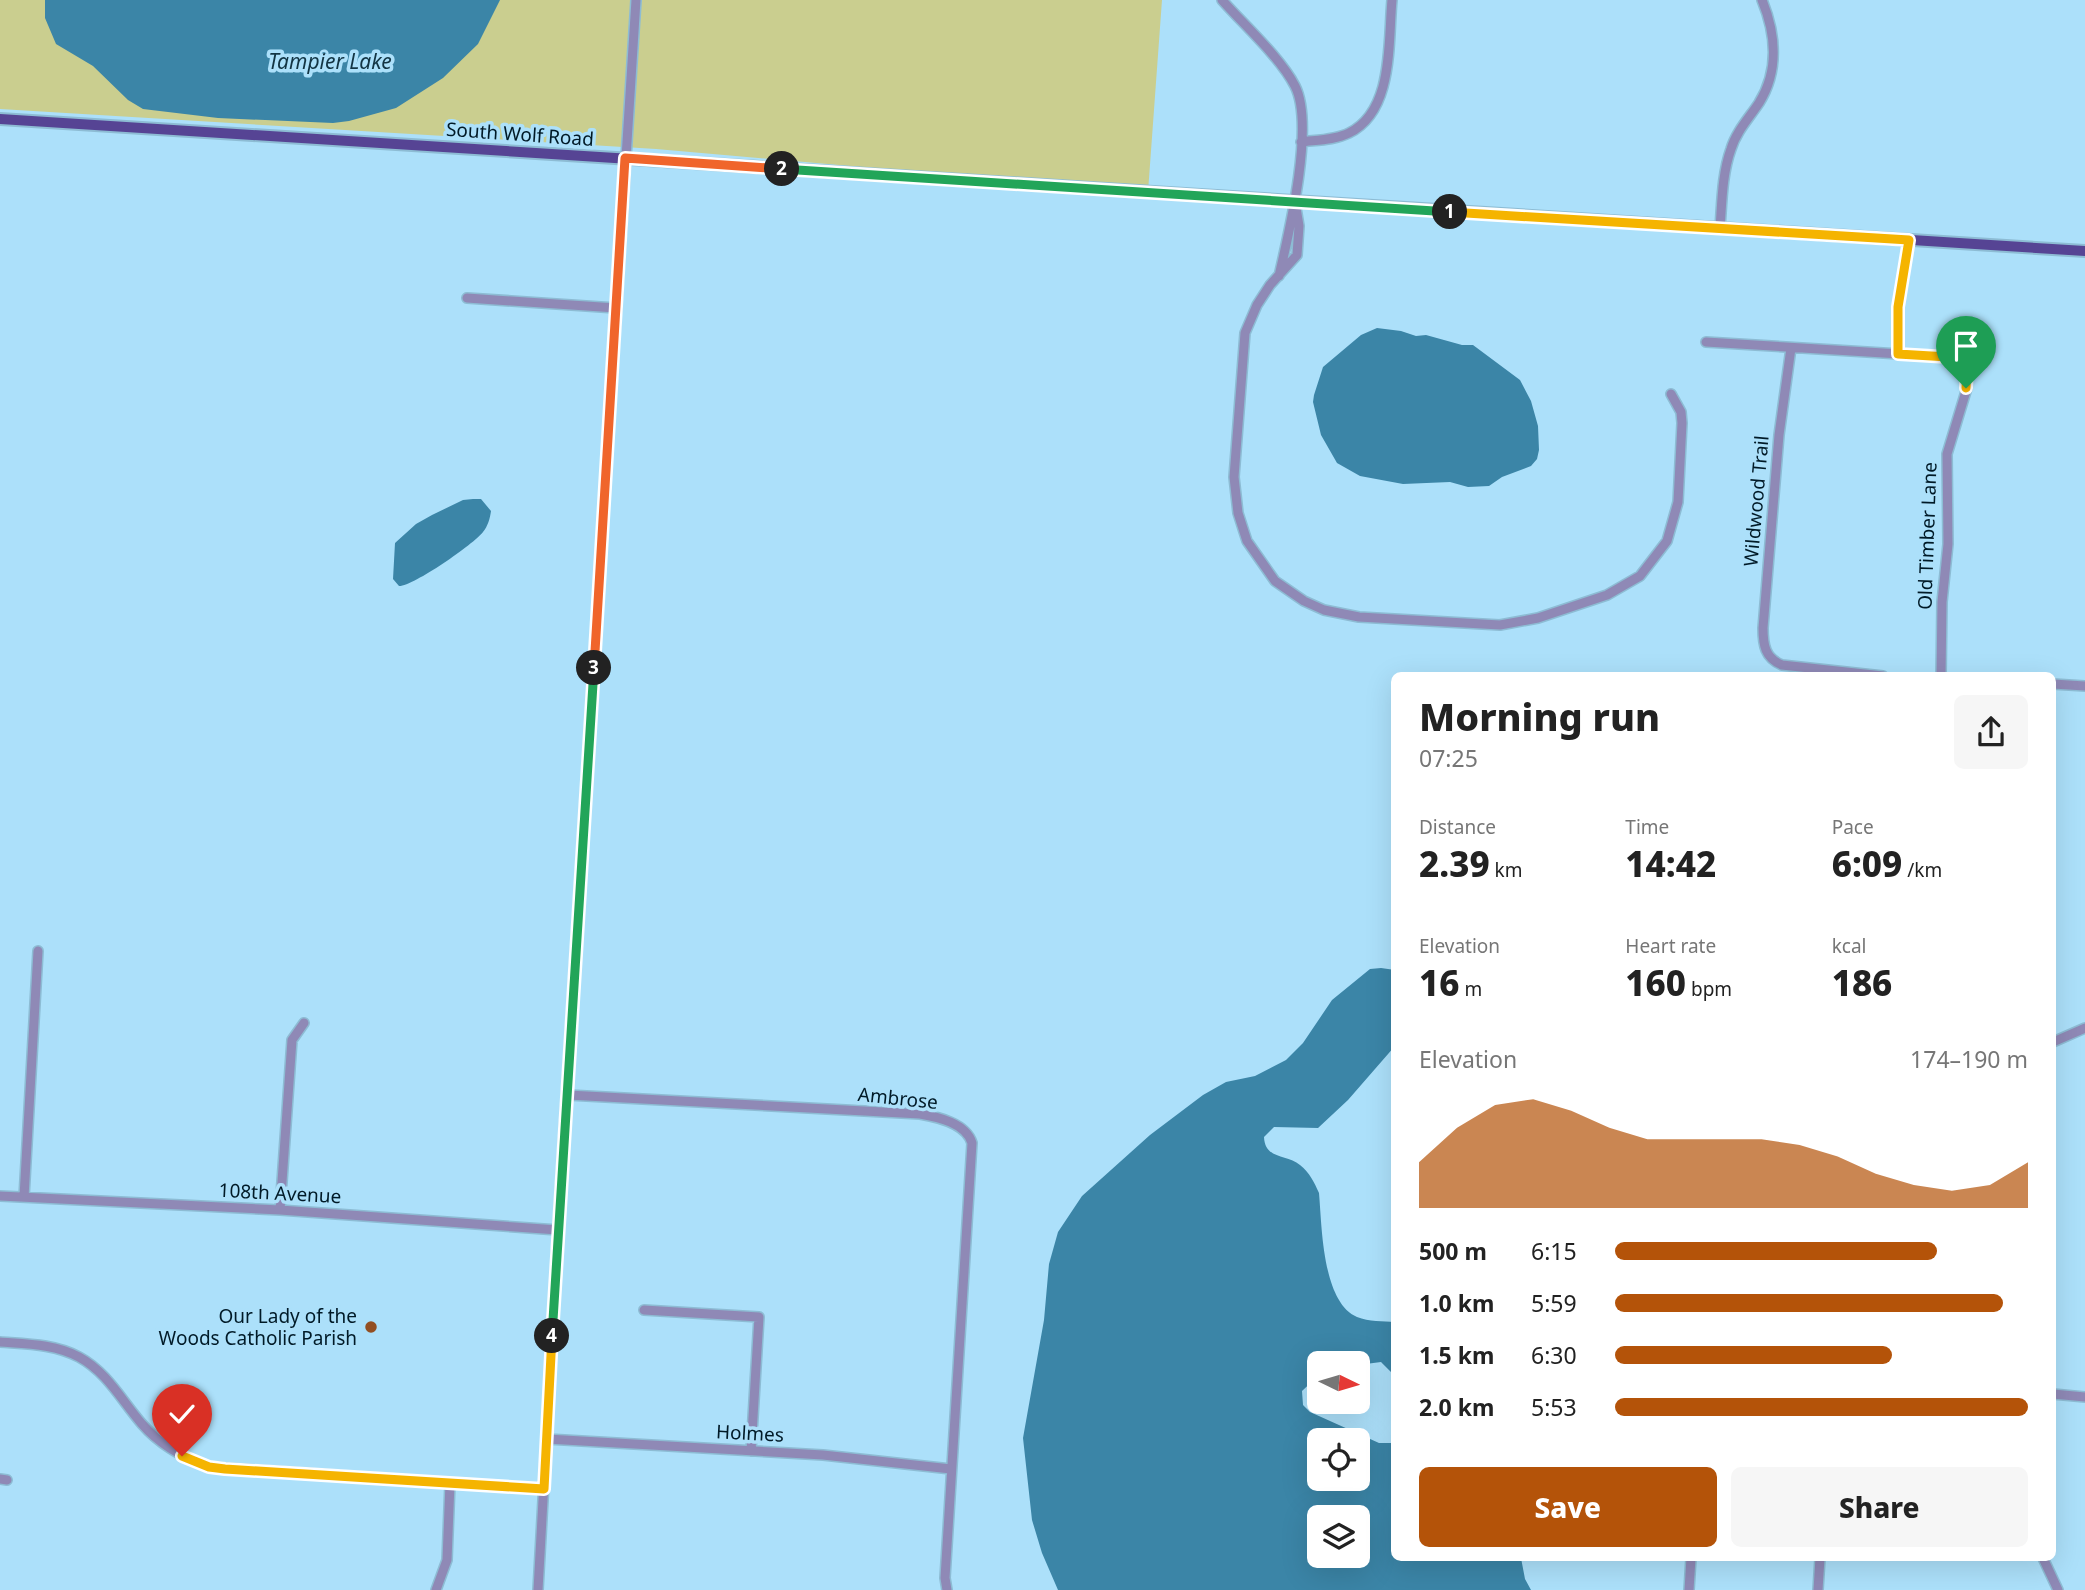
<!DOCTYPE html>
<meta charset="utf-8">
<style>
:root{--surface:#fff;--page:#f6f6f6;--text:#222;--muted:#767676;--accent:#b45309}
body{margin:0;font-family:"Noto Sans",sans-serif;background:var(--page);color:var(--text);height:100vh;display:flex;flex-direction:column;font-size:26px;white-space:nowrap}
*{box-sizing:border-box;margin:0}
p{font-size:23px;color:var(--muted)}
.icon{flex:none;width:38px;height:38px;fill:none;stroke:currentColor;stroke-width:2;stroke-linecap:round;stroke-linejoin:round}
.map{position:relative;flex:1;overflow:hidden}
.sheet{position:absolute;left:1391px;top:672px;width:665px;height:889px;display:flex;flex-direction:column;background:var(--surface);border-radius:10px;box-shadow:0 7px 28px #0002}
.sheet>*{flex:none}
.needle{width:46px;rotate:95deg}
.fabs{position:absolute;left:1307px;top:1351px;display:grid;gap:14px}
.fabs a{display:grid;place-items:center;width:63px;height:63px;border-radius:10px;background:var(--surface);box-shadow:0 7px 28px #0002;font-size:35px}
.pin{position:absolute;display:grid;place-items:center;width:60px;height:60px;color:#fff;margin:-72px -30px;border-radius:50% 50% 50% 0;rotate:-45deg;box-shadow:0 0 7px #0007}
.pin .icon{rotate:45deg}
.km{position:absolute;width:35px;height:35px;margin:-18px;border-radius:50%;background:#222;color:#fff;font-size:19px;line-height:35px;text-align:center}
.round{display:grid;place-items:center;flex:none;width:74px;height:74px;border-radius:10px;background:var(--page)}
.head{display:flex;align-items:center;justify-content:space-between;height:119px;padding:0 28px}
h1{font-size:38px;font-weight:800;line-height:52px}
.figures{display:grid;grid-template-columns:repeat(3,1fr);gap:10px;height:119px;padding:7px 28px}
.figures div{display:grid;align-content:center}
.figures b{font-size:35px;font-weight:800}
.figures small{font-size:19px;font-weight:400}
.figures p{font-size:19px}
.chart{height:196px;padding:14px 28px}
.chart p{display:flex;justify-content:space-between}
.chart svg{width:100%;height:126px;margin-top:7px;fill:var(--accent);opacity:.7}
.button{display:flex;gap:14px;margin-top:auto;padding:14px 28px}
.button a{flex:1;height:80px;border-radius:10px;background:var(--accent);color:#fff;font-size:28px;font-weight:800;line-height:80px;text-align:center}
.button a+a{background:var(--page);color:var(--text)}
ul{padding:0 28px;list-style:none;font-size:23px}
li{display:grid;grid-template-columns:112px 84px 1fr;align-items:center;height:52px}
li i{height:18px;border-radius:9px;background:var(--accent)}
.map>svg:first-child{display:block}
.green{fill:#cace8f}
.water{fill:#3b85a7;fill-rule:evenodd}
.lines{fill:none;stroke-linecap:round;stroke-linejoin:round}
.minor-casing{stroke:#8dbcd4;stroke-width:12}
.major-casing{stroke:#8dbcd4;stroke-width:14}
.minor{stroke:#8f89b6;stroke-width:9}
.major{stroke:#564494;stroke-width:10}
.split-1-casing{stroke:#fff;stroke-width:14}
.split-2-casing{stroke:#fff;stroke-width:14}
.split-3-casing{stroke:#fff;stroke-width:14}
.split-4-casing{stroke:#fff;stroke-width:14}
.split-5-casing{stroke:#fff;stroke-width:14}
.split-1{stroke:#f5b400;stroke-width:9}
.split-2{stroke:#22a559;stroke-width:9}
.split-3{stroke:#f0652b;stroke-width:9}
.split-4{stroke:#22a559;stroke-width:9}
.split-5{stroke:#f5b400;stroke-width:9}
.poi-dot{fill:#924e21;stroke:#ace0fa;stroke-width:2.5}
.labels{text-anchor:middle;dominant-baseline:central;stroke-width:7;stroke-linejoin:round;paint-order:stroke}
.street-label{font-size:19px;fill:#001a27;stroke:#ace0fa}
.poi-label{font-size:19px;fill:#001a27;stroke:#ace0fa;text-anchor:end}
.water-label{font-size:21px;font-style:italic;fill:#133544;stroke:#ace0fa}
</style>
<div class="map">
<svg width="2085" height="1590" viewBox="0 0 2085 1590">
<rect width="100%" height="100%" fill="#ace0fa"/>
<path class="green" d="M 0,0 L 1162,0 L 1148,192 L 656,149 L 0,109 Z"/>
<path class="water" d="M 45,0 L 500,0 L 478,44 L 443,78 L 396,108 L 349,121 L 333,123 L 218,118 L 143,109 L 128,100 L 93,66 L 56,44 L 45,18 Z
M 1377,328 L 1401,331 L 1416,336 L 1426,335 L 1462,345 L 1473,345 L 1520,380 L 1531,401 L 1538,426 L 1539,450 L 1537,459 L 1531,466 L 1502,477 L 1489,486 L 1468,487 L 1450,482 L 1403,484 L 1360,476 L 1337,463 L 1321,435 L 1313,402 L 1314,395 L 1323,367 L 1361,335 Z
M 473,499 L 481,499 L 491,511 C 490,518 488,526 483,532 C 474,544 412,587 399,586 L 393,579 L 395,543 L 416,524 L 432,515 L 463,500 Z
M 1381,968 L 1395,970 L 1395,1046 L 1348,1100 L 1318,1128 L 1274,1127 L 1264,1137 C 1265,1160 1287,1154 1300,1165 C 1310,1173 1314,1182 1319,1193 C 1322,1226 1322,1302 1357,1317 C 1369,1322 1383,1321 1395,1322 L 1395,1376 L 1381,1362 L 1358,1365 L 1320,1363 L 1319,1375 L 1302,1391 L 1303,1405 L 1310,1412 L 1379,1443 L 1395,1443 L 1395,1558 L 1521,1558 L 1525,1579 L 1531,1590 L 1058,1590 L 1042,1553 L 1032,1520 L 1023,1438 L 1044,1320 L 1049,1264 L 1058,1232 L 1082,1196 L 1150,1135 L 1203,1095 L 1226,1082 L 1255,1076 L 1286,1060 L 1303,1043 L 1332,1000 L 1370,969 ZM 1358,1440 L 1358,1479 L 1320,1479 L 1320,1440 ZM 1358,1517 L 1358,1556 L 1320,1556 L 1320,1517 Z"/>
<g class="lines">
<defs>
<path id="minor" d="M 1222,0 C 1244,25 1280,57 1295,86 C 1315,125 1289,233 1279,276
M 1301,142 C 1317,140 1335,140 1349,133 C 1394,111 1388,42 1392,0
M 1295,202 L 1299,226 L 1297,255 L 1270,285 L 1257,305 L 1245,333 L 1234,477 L 1238,513 L 1247,541 L 1275,581 L 1304,601 L 1324,610 L 1359,617 L 1500,625 L 1538,618 L 1607,595 L 1640,576 L 1667,541 L 1678,502 L 1682,423 L 1681,412 L 1671,394
M 1720,228 C 1722,202 1722,174 1731,149 C 1736,132 1749,118 1759,103 C 1779,71 1776,34 1762,0
M 467,298 L 616,308
M 1706,342 L 1948,357 L 1962,361 L 1967,368 L 1967,388 L 1947,454 L 1948,544 L 1942,602 L 1941,676
M 1791,348 L 1779,435 L 1763,628 C 1763,645 1765,658 1782,665 L 1883,676
M 1898,354 L 1898,307 L 1909,240
M 2053,684 L 2085,686
M 2053,1042 L 2085,1028
M 568,1095 L 920,1114 C 938,1117 966,1123 972,1143 L 945,1578 L 947,1590
M 0,1196 L 280,1210 L 558,1230
M 24,1197 L 38,951
M 280,1210 L 292,1040 L 304,1023
M 644,1310 L 759,1317 L 751,1451
M 0,1342 C 27,1344 55,1344 79,1357 C 107,1372 122,1401 142,1424 C 160,1445 184,1458 209,1467 L 544,1489
M 2053,1394 L 2085,1397
M 547,1439 L 823,1455 L 951,1469
M 0,1479 L 7,1480
M 2043,1558 L 2058,1590
M 436,1590 L 447,1560 L 450,1483
M 538,1590 L 558,1230 L 636,0
M 1689,1590 L 1691,1558
M 1818,1590 L 1820,1558"/>
<path id="major" d="M 0,119 L 2085,251"/>
</defs>
<use href="#minor" class="minor-casing"/>
<use href="#major" class="major-casing"/>
<use href="#minor" class="minor"/>
<use href="#major" class="major"/>
</g>
<g class="lines">
<defs>
<path id="split-1" d="M 1450,212 L 1909,240 L 1898,307 L 1898,354 L 1948,357 L 1962,361 L 1967,368 L 1966,388"/>
<path id="split-2" d="M 782,169 L 1450,212"/>
<path id="split-3" d="M 594,668 L 625,158 L 782,169"/>
<path id="split-4" d="M 552,1336 L 594,668"/>
<path id="split-5" d="M 182,1456 L 209,1467 L 225,1469 L 544,1489 L 552,1336"/>
</defs>
<use href="#split-1" class="split-1-casing"/>
<use href="#split-2" class="split-2-casing"/>
<use href="#split-3" class="split-3-casing"/>
<use href="#split-4" class="split-4-casing"/>
<use href="#split-5" class="split-5-casing"/>
<use href="#split-1" class="split-1"/>
<use href="#split-2" class="split-2"/>
<use href="#split-3" class="split-3"/>
<use href="#split-4" class="split-4"/>
<use href="#split-5" class="split-5"/>
</g>
<circle class="poi-dot" cx="371" cy="1327" r="7"/>
<g class="labels">
<g class="street-label">
<text transform="translate(520 134) rotate(4)">South Wolf Road</text>
<text transform="translate(1756 501) rotate(-85)">Wildwood Trail</text>
<text transform="translate(1927 536) rotate(-88)">Old Timber Lane</text>
<text transform="translate(898 1098) rotate(6)">Ambrose</text>
<text transform="translate(280 1193) rotate(3)">108th Avenue</text>
<text transform="translate(750 1433) rotate(3)">Holmes</text>
</g>
<g class="poi-label">
<text x="357" y="1316">Our Lady of the<tspan x="357" dy="22">Woods Catholic Parish</tspan></text>
</g>
<g class="water-label">
<text x="330" y="61">Tampier Lake</text>
</g>
</g>
</svg>
<div class="fabs">
<a><svg class="needle" viewBox="-14 -14 28 28"><path d="M0-13l5 13h-10z" fill="#e53935"/><path d="M0 13l5-13h-10z" fill="#767676"/></svg></a>
<a><svg class="icon" aria-label="locate" viewBox="0 0 24 24"><circle cx="12" cy="12" r="6"/><path d="M12 2v4M12 18v4M2 12h4M18 12h4"/></svg></a>
<a><svg class="icon" aria-label="layers" viewBox="0 0 24 24"><path d="M12 4l9 5-9 5-9-5zM3 14l9 5 9-5"/></svg></a>
</div>
<div class="pin" style="left:1966px;top:388px;background:#1e9e55"><svg class="icon" aria-label="arrive" viewBox="0 0 24 24"><path d="M6 21V4h12l-3 4 3 4H6"/></svg></div>
<div class="pin" style="left:182px;top:1456px;background:#d93025"><svg class="icon" aria-label="check" viewBox="0 0 24 24"><path d="M5 12l5 5 9-10"/></svg></div>
<b class="km" style="left:1450px;top:212px">1</b>
<b class="km" style="left:782px;top:169px">2</b>
<b class="km" style="left:594px;top:668px">3</b>
<b class="km" style="left:552px;top:1336px">4</b>
<section class="sheet">
<div class="head"><div><h1>Morning run</h1><p>07:25</p></div><a class="round"><svg class="icon" aria-label="share" viewBox="0 0 24 24"><path d="M12 15V3M7 8l5-5 5 5M5 13v7h14v-7"/></svg></a></div>
<div class="figures">
<div><p>Distance</p><b>2.39<small> km</small></b></div>
<div><p>Time</p><b>14:42</b></div>
<div><p>Pace</p><b>6:09<small> /km</small></b></div>
</div>
<div class="figures">
<div><p>Elevation</p><b>16<small> m</small></b></div>
<div><p>Heart rate</p><b>160<small> bpm</small></b></div>
<div><p>kcal</p><b>186</b></div>
</div>
<div class="chart"><p><span>Elevation</span>174–190 m</p>
<svg viewBox="0 0 160 44" preserveAspectRatio="none"><path d="M0 44V28L10 16L20 8L30 6L40 10L50 16L60 20L70 20L80 20L90 20L100 22L110 26L120 32L130 36L140 38L150 36L160 28V44z"/></svg>
</div>
<ul>
<li><b>500 m</b>6:15<i style="width:78%"></i></li>
<li><b>1.0 km</b>5:59<i style="width:94%"></i></li>
<li><b>1.5 km</b>6:30<i style="width:67%"></i></li>
<li><b>2.0 km</b>5:53<i style="width:100%"></i></li>
</ul>
<div class="button"><a>Save</a><a>Share</a></div>
</section>
</div>
